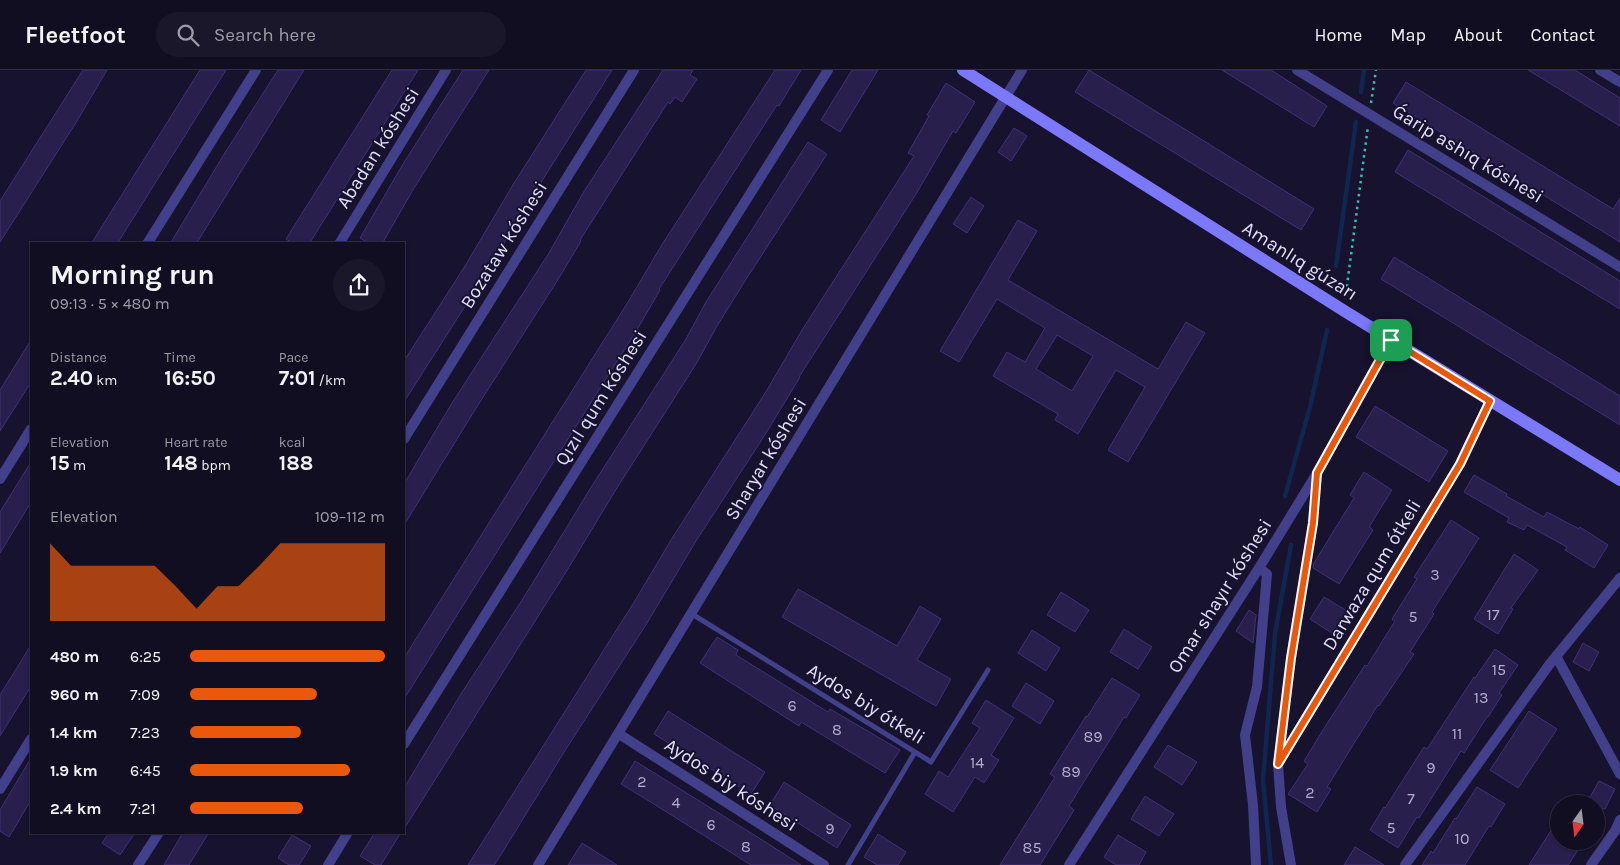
<!DOCTYPE html>
<meta charset="utf-8">
<style>
:root{--surface:#110e22;--page:#1a172a;--text:#f1f3f6;--muted:#9c9ca5;--line:#302e40;--accent:#ea580c}
body{margin:0;font-family:Karla,sans-serif;background:var(--page);color:var(--text);height:100vh;display:flex;flex-direction:column;font-size:19px;white-space:nowrap}
*{box-sizing:border-box;margin:0}
p{font-size:16px;color:var(--muted)}
.icon{flex:none;width:28px;height:28px;fill:none;stroke:currentColor;stroke-width:2;stroke-linecap:round;stroke-linejoin:round}
.map{position:relative;flex:1;overflow:hidden}
.sheet{position:absolute;left:30px;top:172px;width:375px;height:592px;display:flex;flex-direction:column;background:var(--surface);border-radius:0px;box-shadow:0 1px 4px #0004,0 0 0 1px var(--line)}
.sheet>*{flex:none}
.needle{width:32px;rotate:194deg}
.fabs{position:absolute;left:1550px;top:725px;display:grid;gap:10px}
.fabs a{display:grid;place-items:center;width:55px;height:55px;border-radius:50%;background:var(--surface);box-shadow:0 1px 4px #0004,0 0 0 1px var(--line);font-size:25px}
.pin{position:absolute;display:grid;place-items:center;width:42px;height:42px;color:#fff;margin:-21px;border-radius:10px;box-shadow:0 2px 8px #0006}
.round{display:grid;place-items:center;flex:none;width:52px;height:52px;border-radius:26px;background:var(--page)}
.overview{display:flex;align-items:center;justify-content:space-between;height:85px;padding:0 20px}
h1{font-size:28px;font-weight:700;line-height:38px}
.figures{display:grid;grid-template-columns:repeat(3,1fr);gap:8px;height:85px;padding:5px 20px}
.figures div{display:grid;align-content:center}
.figures b{font-size:21px;font-weight:700}
.figures small{font-size:14px;font-weight:400}
.figures p{font-size:14px}
.chart{height:140px;padding:10px 20px}
.chart p{display:flex;justify-content:space-between}
.chart svg{width:100%;height:90px;margin-top:5px;fill:var(--accent);opacity:.7}
ul{padding:0 20px;list-style:none;font-size:16px}
li{display:grid;grid-template-columns:80px 60px 1fr;align-items:center;height:38px}
li i{height:12px;border-radius:6px;background:var(--accent)}
header{display:flex;align-items:center;gap:30px;box-sizing:border-box;height:70px;padding:0 25px;background:var(--surface);border-bottom:1px solid var(--line)}
header strong{font-size:24px}
nav{display:flex;gap:28px;margin-inline-start:auto;font-size:18px}
.search{width:350px;height:45px;background:var(--page);display:flex;align-items:center;gap:12px;box-sizing:border-box;padding:0 18px;border-radius:28px;color:var(--muted);font-size:19px}
.map>svg:first-child{display:block}
.lines{fill:none;stroke-linecap:round;stroke-linejoin:round}
.stream{stroke:#0f2650;stroke-width:4.5}
.building{fill:#281f4d;stroke:#403179;fill-rule:evenodd}
.path{stroke:#34bdb6;stroke-width:2.5;stroke-dasharray:2.5 4;stroke-linecap:butt}
.lane{stroke:#423f8b;stroke-width:5}
.street{stroke:#423f8b;stroke-width:10}
.secondary{stroke:#7c78fc;stroke-width:12}
.route-casing{stroke:#fff;stroke-width:10}
.route{stroke:#ea580c;stroke-width:6}
.labels{text-anchor:middle;dominant-baseline:central;stroke-width:4;stroke-linejoin:round;paint-order:stroke}
.number-label{font-size:16px;fill:#b4afd2}
.street-label{font-size:19px;fill:#e3dffe;stroke:#17122d}
</style>
<header>
<strong>Fleetfoot</strong>
<div class="search"><svg class="icon" aria-label="search" viewBox="0 0 24 24"><circle cx="10" cy="10" r="6"/><path d="M15 15l6 6"/></svg>Search here</div>
<nav><a>Home</a><a>Map</a><a>About</a><a>Contact</a></nav>
</header>
<div class="map">
<svg width="1620" height="795" viewBox="0 0 1620 795">
<rect width="100%" height="100%" fill="#17122d"/>
<g class="lines">
<path class="stream" d="M 1361,22 L 1364,0
M 1336,196 L 1356,52
M 1285,426 L 1310,337 L 1327,260
M 1271,795 L 1263,710 L 1275,564 L 1291,475"/>
</g>
<path class="building" d="M 83,0 L 107,0 L 77,51 L 0,172 L 0,131 Z
M 200,0 L 226,0 L 117,174 L 91,174 Z
M 278,0 L 304,0 L 196,174 L 170,174 L 226,81 Z
M 392,0 L 418,0 L 309,174 L 294,174 L 286,169 Z
M 463,0 L 489,0 L 414,118 L 382,174 L 370,174 L 360,168 L 403,94 Z
M 586,0 L 612,0 L 526,136 L 490,197 L 404,332 L 404,291 L 465,196 L 514,113 Z
M 663,0 L 693,0 L 690,5 L 697,9 L 682,32 L 675,27 L 670,34 L 668,32 L 580,170 L 581,171 L 559,208 L 478,335 L 404,455 L 404,414 L 452,333 L 549,183 L 583,123 Z
M 775,0 L 801,0 L 779,36 L 777,35 L 659,219 L 660,220 L 638,258 L 404,629 L 404,588 L 628,232 L 663,173 Z
M 852,0 L 878,0 L 840,62 L 821,50 Z
M 1089,0 L 1314,139 L 1301,160 L 1075,22 Z
M 1222,0 L 1271,0 L 1327,36 L 1314,57 Z
M 1528,0 L 1575,0 L 1620,28 L 1620,56 Z
M 1406,12 L 1613,139 L 1620,128 L 1620,172 L 1393,33 Z
M 946,13 L 975,32 L 956,63 L 953,61 L 916,124 L 799,307 L 800,307 L 763,368 L 696,471 L 647,553 L 566,679 L 502,783 L 494,795 L 468,795 L 636,529 L 671,470 L 767,320 L 802,260 L 914,86 L 908,83 L 929,46 L 927,45 Z
M 1014,58 L 1027,66 L 1011,91 L 998,82 Z
M 808,72 L 827,84 L 745,211 L 717,256 L 696,294 L 615,421 L 566,502 L 404,759 L 404,718 L 459,627 L 526,524 L 590,419 L 686,269 L 706,232 Z
M 1408,80 L 1620,211 L 1620,239 L 1395,102 Z
M 971,127 L 984,136 L 967,163 L 953,154 Z
M 1018,150 L 1037,161 L 1008,210 L 1158,299 L 1186,252 L 1205,263 L 1128,392 L 1108,380 L 1145,317 L 1116,300 L 1078,364 L 1055,350 L 1058,344 L 993,306 L 1007,282 L 1025,292 L 1045,258 L 997,229 L 959,292 L 940,281 ZM 1057,265 L 1093,286 L 1072,321 L 1036,299 Z
M 1394,187 L 1620,326 L 1620,355 L 1381,209 Z
M 31,270 L 31,312 L 0,361 L 0,320 Z
M 1375,336 L 1448,381 L 1429,412 L 1356,367 Z
M 31,392 L 31,432 L 0,483 L 0,442 Z
M 1364,402 L 1392,420 L 1369,457 L 1373,460 L 1339,514 L 1313,498 L 1314,493 L 1354,428 L 1350,425 Z
M 1474,405 L 1507,424 L 1506,426 L 1544,447 L 1547,442 L 1579,459 L 1580,457 L 1608,475 L 1594,498 L 1565,480 L 1567,477 L 1527,455 L 1524,460 L 1507,452 L 1509,448 L 1464,422 Z
M 1451,450 L 1479,468 L 1432,542 L 1434,544 L 1410,582 L 1414,584 L 1379,636 L 1378,635 L 1327,717 L 1331,719 L 1317,742 L 1288,724 L 1308,694 L 1304,691 L 1328,652 L 1365,595 L 1367,596 L 1395,551 L 1392,549 L 1417,509 L 1414,507 Z
M 1514,484 L 1538,500 L 1511,538 L 1513,539 L 1498,564 L 1474,549 Z
M 798,519 L 897,576 L 920,536 L 941,549 L 917,590 L 951,609 L 936,636 L 782,547 Z
M 1061,522 L 1089,540 L 1075,562 L 1047,545 Z
M 1324,527 L 1352,544 L 1338,567 L 1310,549 Z
M 1249,540 L 1256,545 L 1253,573 L 1236,561 Z
M 1124,559 L 1152,577 L 1138,599 L 1110,582 Z
M 1032,560 L 1060,578 L 1046,601 L 1018,583 Z
M 717,567 L 738,580 L 736,585 L 828,642 L 830,639 L 900,680 L 885,703 L 801,652 L 799,656 L 700,593 Z
M 1583,573 L 1599,582 L 1589,601 L 1573,592 Z
M 31,575 L 31,616 L 0,666 L 0,625 Z
M 1495,579 L 1518,595 L 1499,623 L 1502,625 L 1488,647 L 1487,647 L 1464,683 L 1461,681 L 1419,748 L 1417,747 L 1398,778 L 1370,760 L 1384,737 L 1385,738 L 1424,677 L 1427,679 L 1474,607 L 1475,608 Z
M 1112,608 L 1140,625 L 1126,648 L 1124,647 L 1069,736 L 1074,740 L 1040,795 L 1000,795 L 1055,707 L 1050,704 L 1086,646 L 1087,647 Z
M 1026,613 L 1054,631 L 1040,654 L 1012,636 Z
M 986,630 L 1014,648 L 991,685 L 999,690 L 984,713 L 975,707 L 953,742 L 925,724 L 939,701 L 948,707 L 980,658 L 972,653 Z
M 668,641 L 765,702 L 751,724 L 654,664 Z
M 1529,641 L 1557,659 L 1518,718 L 1490,700 Z
M 1168,675 L 1197,692 L 1182,715 L 1154,697 Z
M 31,688 L 31,730 L 9,767 L 0,761 L 0,740 Z
M 635,691 L 767,773 L 801,795 L 751,795 L 649,731 L 621,714 Z
M 1599,711 L 1615,719 L 1605,739 L 1604,738 L 1596,749 L 1596,734 L 1586,734 Z
M 784,712 L 851,755 L 837,778 L 770,735 Z
M 1477,717 L 1505,734 L 1491,757 L 1489,756 L 1465,795 L 1422,795 L 1431,781 L 1433,783 L 1455,748 L 1456,749 Z
M 1145,726 L 1174,744 L 1159,766 L 1131,749 Z
M 1559,748 L 1559,771 L 1563,771 L 1578,780 L 1568,795 L 1529,795 Z
M 108,764 L 134,764 L 120,785 L 102,773 Z
M 182,764 L 208,764 L 189,795 L 164,795 Z
M 374,764 L 400,764 L 381,795 L 375,795 L 360,786 Z
M 878,764 L 906,782 L 898,795 L 877,795 L 864,787 Z
M 292,765 L 311,776 L 299,795 L 289,795 L 278,788 Z
M 1118,765 L 1146,782 L 1139,795 L 1116,795 L 1104,787 Z
M 582,773 L 617,795 L 568,795 Z
M 1355,777 L 1384,795 L 1344,795 Z"/>
<g class="lines">
<path class="path" d="M 1371,33 L 1376,0
M 1346,223 L 1368,56"/>
<path class="lane" d="M 692,544 L 931,692 L 988,600
M 848,795 L 915,682"/>
<path class="street" d="M 1297,0 L 1620,197
M 1600,0 L 1620,12
M 147,174 L 256,0
M 339,174 L 446,0
M 404,369 L 634,0
M 0,409 L 31,359
M 1556,586 L 1620,704
M 619,664 L 824,795
M 404,674 L 828,0
M 1278,694 L 1460,394 L 1490,331
M 0,719 L 31,669
M 138,795 L 158,764
M 328,795 L 347,764
M 538,795 L 1022,0
M 1069,795 L 1259,498 L 1317,403 L 1391,270
M 1256,795 L 1253,735 L 1245,665 L 1257,617 L 1267,504 L 1259,498
M 1291,795 L 1281,737 L 1278,694 L 1291,588 L 1313,453 L 1317,405
M 1405,795 L 1549,595 L 1620,508
M 1591,795 L 1615,761 L 1620,750"/>
<path class="secondary" d="M 963,0 L 1346,242 L 1620,410"/>
</g>
<g class="lines">
<defs>
<path id="route" d="M 1391,270 L 1490,331 L 1460,394 L 1278,694 L 1291,588 L 1313,453 L 1317,403 Z"/>
</defs>
<use href="#route" class="route-casing"/>
<use href="#route" class="route"/>
</g>
<g class="labels">
<g class="number-label">
<text x="1435" y="504">3</text>
<text x="1493" y="544">17</text>
<text x="1413" y="546">5</text>
<text x="1499" y="599">15</text>
<text x="1481" y="627">13</text>
<text x="792" y="635">6</text>
<text x="837" y="659">8</text>
<text x="1457" y="663">11</text>
<text x="1093" y="666">89</text>
<text x="977" y="692">14</text>
<text x="1431" y="697">9</text>
<text x="1071" y="701">89</text>
<text x="642" y="711">2</text>
<text x="1310" y="722">2</text>
<text x="1411" y="728">7</text>
<text x="676" y="732">4</text>
<text x="711" y="754">6</text>
<text x="1391" y="757">5</text>
<text x="830" y="758">9</text>
<text x="1462" y="768">10</text>
<text x="746" y="776">8</text>
<text x="1032" y="777">85</text>
</g>
<g class="street-label">
<text transform="translate(378 78) rotate(-58)">Abadan kóshesi</text>
<text transform="translate(1468 84) rotate(31)">Ǵarip ashıq kóshesi</text>
<text transform="translate(504 175) rotate(-58)">Bozataw kóshesi</text>
<text transform="translate(1300 191) rotate(32)">Amanlıq gúzarı</text>
<text transform="translate(601 328) rotate(-58)">Qızıl qum kóshesi</text>
<text transform="translate(766 389) rotate(-59)">Sharyar kóshesi</text>
<text transform="translate(1372 505) rotate(-59)">Darwaza qum ótkeli</text>
<text transform="translate(1220 526) rotate(-58)">Omar shayır kóshesi</text>
<text transform="translate(866 634) rotate(32)">Aydos biy ótkeli</text>
<text transform="translate(731 715) rotate(33)">Aydos biy kóshesi</text>
</g>
</g>
</svg>
<div class="fabs">
<a><svg class="needle" viewBox="-14 -14 28 28"><path d="M0-13l5 13h-10z" fill="#e53935"/><path d="M0 13l5-13h-10z" fill="#9c9ca5"/></svg></a>
</div>
<div class="pin" style="left:1391px;top:270px;background:#1e9e55"><svg class="icon" aria-label="arrive" viewBox="0 0 24 24"><path d="M6 21V4h12l-3 4 3 4H6"/></svg></div>
<section class="sheet">
<div class="overview"><div><h1>Morning run</h1><p>09:13 · 5 × 480 m</p></div><a class="round"><svg class="icon" aria-label="share" viewBox="0 0 24 24"><path d="M12 15V3M7 8l5-5 5 5M5 13v7h14v-7"/></svg></a></div>
<div class="figures">
<div><p>Distance</p><b>2.40<small> km</small></b></div>
<div><p>Time</p><b>16:50</b></div>
<div><p>Pace</p><b>7:01<small> /km</small></b></div>
</div>
<div class="figures">
<div><p>Elevation</p><b>15<small> m</small></b></div>
<div><p>Heart rate</p><b>148<small> bpm</small></b></div>
<div><p>kcal</p><b>188</b></div>
</div>
<div class="chart"><p><span>Elevation</span>109–112 m</p>
<svg viewBox="0 0 160 44" preserveAspectRatio="none"><path d="M0 44V6L10 17L20 17L30 17L40 17L50 17L60 27L70 38L80 27L90 27L100 17L110 6L120 6L130 6L140 6L150 6L160 6V44z"/></svg>
</div>
<ul>
<li><b>480 m</b>6:25<i style="width:100%"></i></li>
<li><b>960 m</b>7:09<i style="width:65%"></i></li>
<li><b>1.4 km</b>7:23<i style="width:57%"></i></li>
<li><b>1.9 km</b>6:45<i style="width:82%"></i></li>
<li><b>2.4 km</b>7:21<i style="width:58%"></i></li>
</ul>
</section>
</div>
